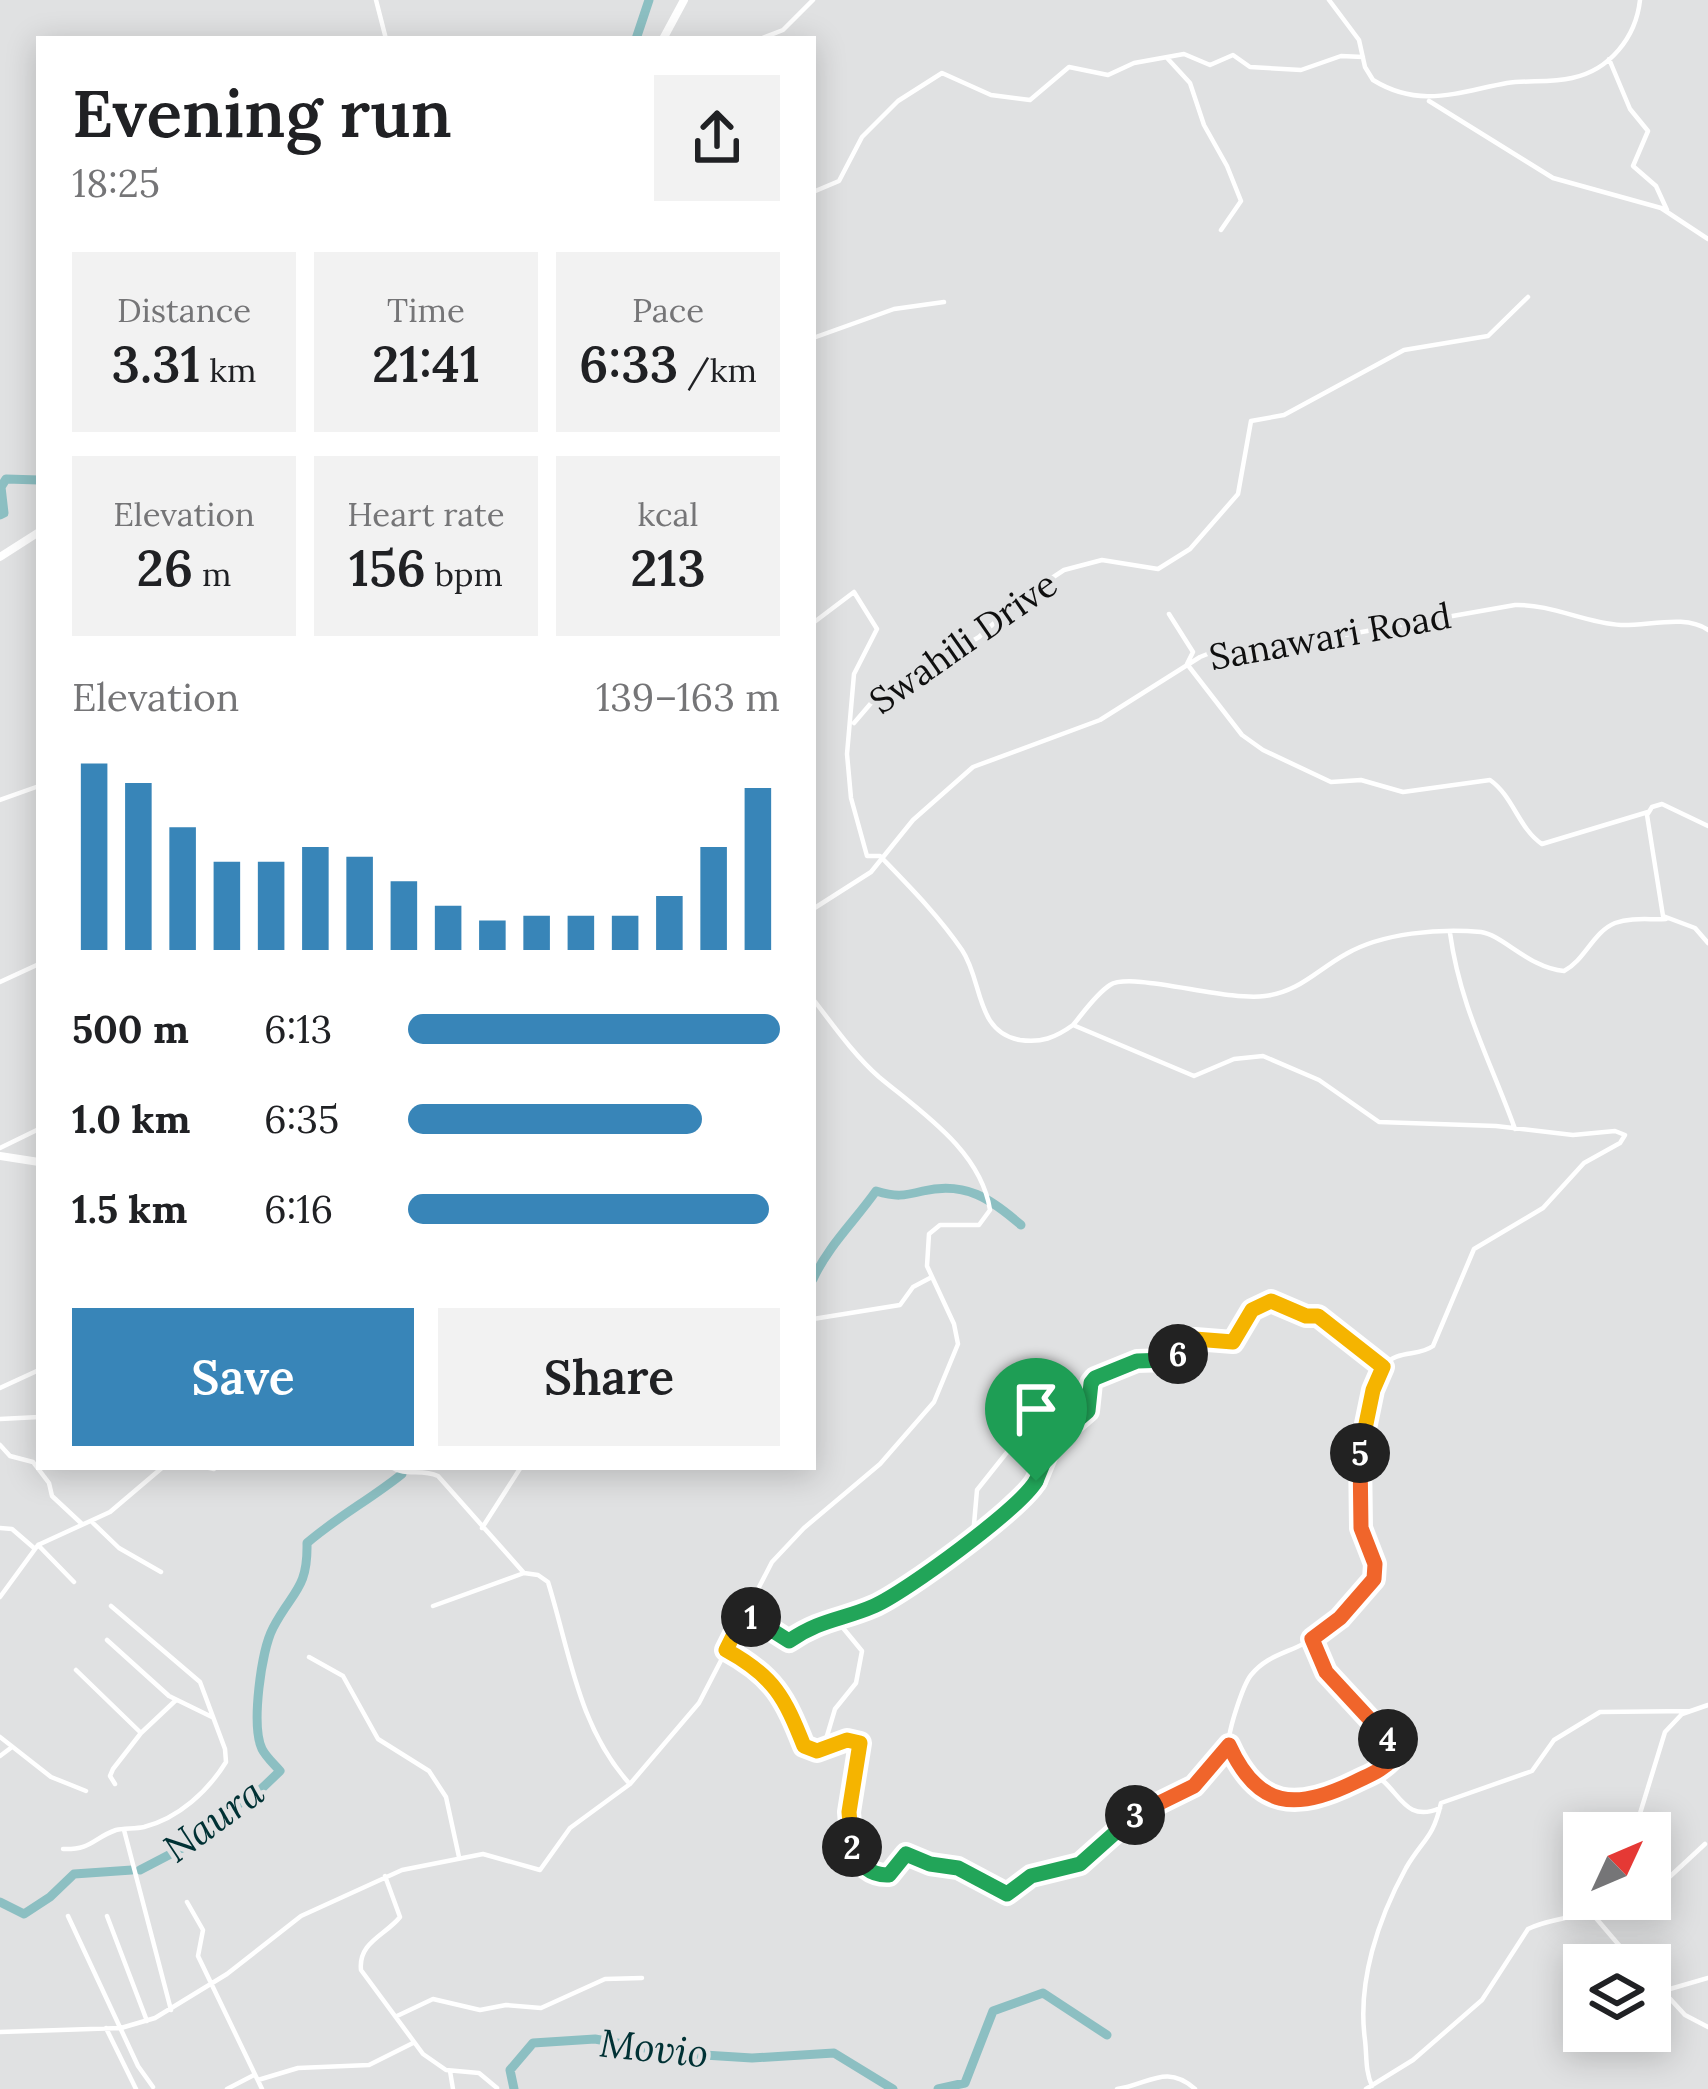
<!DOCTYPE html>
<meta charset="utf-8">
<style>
:root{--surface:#fff;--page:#f2f2f2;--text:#202124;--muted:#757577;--accent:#3885b8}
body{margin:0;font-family:Lora,serif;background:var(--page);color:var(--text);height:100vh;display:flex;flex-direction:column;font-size:45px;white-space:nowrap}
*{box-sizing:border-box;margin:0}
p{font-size:39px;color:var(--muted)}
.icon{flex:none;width:66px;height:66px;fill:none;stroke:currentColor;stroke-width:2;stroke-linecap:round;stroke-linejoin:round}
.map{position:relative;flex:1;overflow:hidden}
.details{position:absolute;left:36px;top:36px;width:780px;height:1434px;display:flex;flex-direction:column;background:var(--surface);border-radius:0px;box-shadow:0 6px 30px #0003}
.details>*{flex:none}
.needle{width:78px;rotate:46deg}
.fabs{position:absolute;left:1563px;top:1812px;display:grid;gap:24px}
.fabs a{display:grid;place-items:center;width:108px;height:108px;border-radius:0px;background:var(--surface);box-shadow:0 6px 30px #0003;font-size:60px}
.pin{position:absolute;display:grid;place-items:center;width:102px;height:102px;color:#fff;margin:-123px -51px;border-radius:50% 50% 50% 0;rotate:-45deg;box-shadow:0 0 12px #0007}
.pin .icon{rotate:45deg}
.km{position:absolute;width:60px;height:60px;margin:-30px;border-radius:50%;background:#222;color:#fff;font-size:33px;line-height:60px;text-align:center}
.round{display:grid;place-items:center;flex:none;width:126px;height:126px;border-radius:0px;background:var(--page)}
.overview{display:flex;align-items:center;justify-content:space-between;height:204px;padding:0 36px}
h1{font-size:66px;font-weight:600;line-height:90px}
.stats{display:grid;grid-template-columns:repeat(3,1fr);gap:18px;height:204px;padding:12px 36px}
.stats div{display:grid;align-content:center;border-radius:0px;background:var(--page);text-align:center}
.stats b{font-size:51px;font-weight:600}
.stats small{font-size:33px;font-weight:400}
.stats p{font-size:33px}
.chart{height:336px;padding:24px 36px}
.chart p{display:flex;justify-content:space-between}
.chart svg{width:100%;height:216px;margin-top:12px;stroke:var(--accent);stroke-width:6}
.button{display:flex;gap:24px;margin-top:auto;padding:24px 36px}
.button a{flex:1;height:138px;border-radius:0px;background:var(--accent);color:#fff;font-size:48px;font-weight:600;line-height:138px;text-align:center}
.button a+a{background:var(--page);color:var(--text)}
ul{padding:0 36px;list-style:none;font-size:39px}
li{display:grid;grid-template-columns:192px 144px 1fr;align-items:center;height:90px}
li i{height:30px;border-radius:15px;background:var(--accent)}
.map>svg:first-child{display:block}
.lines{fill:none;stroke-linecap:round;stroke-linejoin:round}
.river{stroke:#8cbfc2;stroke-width:9}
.minor{stroke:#fff;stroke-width:4.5}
.tertiary{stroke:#fff;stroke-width:8}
.split-1-casing{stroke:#fff;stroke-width:24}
.split-2-casing{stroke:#fff;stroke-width:24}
.split-3-casing{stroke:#fff;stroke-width:24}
.split-4-casing{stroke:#fff;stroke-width:24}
.split-5-casing{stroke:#fff;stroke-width:24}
.split-6-casing{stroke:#fff;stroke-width:24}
.split-7-casing{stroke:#fff;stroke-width:24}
.split-1{stroke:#22a559;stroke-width:15}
.split-2{stroke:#f5b400;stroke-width:15}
.split-3{stroke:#22a559;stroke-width:15}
.split-4{stroke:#f0652b;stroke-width:15}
.split-5{stroke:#f0652b;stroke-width:15}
.split-6{stroke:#f5b400;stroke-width:15}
.split-7{stroke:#22a559;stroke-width:15}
.labels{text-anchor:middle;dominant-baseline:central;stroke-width:9;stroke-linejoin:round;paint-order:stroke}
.street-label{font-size:36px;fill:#0f0f0f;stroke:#e0e1e2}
.water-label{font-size:39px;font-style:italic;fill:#003134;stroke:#e0e1e2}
</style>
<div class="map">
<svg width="1708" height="2089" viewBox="0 0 1708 2089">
<rect width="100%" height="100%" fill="#e0e1e2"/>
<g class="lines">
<path class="river" d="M 636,39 L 649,0
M 0,515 L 4,513 L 1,487 L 6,479 L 39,480
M 813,1279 C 829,1245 854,1222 876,1191 C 896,1197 903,1196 923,1191 C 966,1181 991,1199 1021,1225
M 140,1870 L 188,1845 L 223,1813 L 256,1794 L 280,1771 C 274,1764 266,1757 262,1749 C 251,1726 261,1651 273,1628 C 292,1591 308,1590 307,1543 C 337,1517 371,1499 402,1474 L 402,1467
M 0,1902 L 24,1914 L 50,1897 L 74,1874 L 132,1870
M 514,2089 L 510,2070 L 533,2043 L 595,2039 L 672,2053 L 752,2058 L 834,2053 L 893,2089
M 938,2089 L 965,2083 L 993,2011 L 1043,1993 L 1107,2035"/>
<path class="minor" d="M 376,0 L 386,39
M 1329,0 L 1359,40 L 1365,67 L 1373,80 C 1420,109 1458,92 1507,83 C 1528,80 1551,83 1572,78 C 1610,70 1636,37 1640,0
M 760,39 L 783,30 L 813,0
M 1168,59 L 1190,83 L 1204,125 L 1227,166 L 1241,201 L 1221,230
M 1609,59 L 1630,109 L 1648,131 L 1633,166 L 1656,186 L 1667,210
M 1429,101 L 1553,178 L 1661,208 L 1708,239
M 813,192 L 839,181 L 862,137 L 898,101 L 942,73 L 991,95 L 1030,100 L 1069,67 L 1108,75 L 1134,63 L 1184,54 L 1210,65 L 1233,55 L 1250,67 L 1301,70 L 1341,56 L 1363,57
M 813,338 L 894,309 L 944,302
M 1169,614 L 1193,652 L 1187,664 L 1242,735 L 1263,750 L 1331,782 L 1361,780 L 1403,792 L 1490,780 C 1513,796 1519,829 1542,844 L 1648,812
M 813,623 L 854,592 L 877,629 L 854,674 L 847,754 L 851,798 L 867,856 L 880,856 C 909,886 938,915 962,950 C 983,981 975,1032 1020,1040 C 1041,1043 1055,1038 1073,1025 L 1194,1076 L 1234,1059 L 1263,1056 L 1319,1080 L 1379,1122 L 1496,1126 L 1573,1135 L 1615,1131 L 1625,1135 L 1620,1143 L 1584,1163 L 1543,1208 L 1474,1249 L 1433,1346 C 1418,1357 1397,1349 1384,1366 C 1360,1397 1357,1490 1361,1528 C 1363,1546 1381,1563 1373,1580 C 1359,1607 1324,1635 1297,1647 C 1279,1655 1264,1659 1251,1675 C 1243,1685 1227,1733 1229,1745 C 1233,1768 1262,1798 1285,1801 C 1315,1806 1345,1784 1372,1774 C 1399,1785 1402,1825 1440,1808
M 854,723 L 872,702 L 979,637 L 1020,599 L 1064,570 L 1102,560 L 1158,569 L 1190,549 L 1238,494 L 1251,421 L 1284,415 L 1404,350 L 1488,336 L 1528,297
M 0,800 L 39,786
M 1708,826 L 1662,804 L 1652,807 L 1647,815 L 1663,916 L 1695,928 L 1708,943
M 813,909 L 871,872 L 913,820 L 973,767 L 1100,720 L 1200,657 L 1220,649 L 1282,646 L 1515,605 C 1552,604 1585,623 1621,625 C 1648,626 1686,614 1708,630
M 1450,933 C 1460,1006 1490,1060 1515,1129
M 0,982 L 39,964
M 1073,1025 C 1084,1012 1096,994 1110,985 C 1131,971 1228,1002 1265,996 C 1299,992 1317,970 1346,954 C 1382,933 1440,928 1481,932 C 1503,935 1529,968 1564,971 C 1585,960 1593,932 1615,923 C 1632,917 1649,920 1666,919
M 0,1148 L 39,1129
M 813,1319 L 900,1305 L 913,1287 L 930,1278
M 0,1388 L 39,1370
M 0,1419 L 39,1417
M 0,1445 L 10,1456 L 33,1462 L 49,1483 L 52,1496 L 82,1524
M 205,1467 L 214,1469
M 391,1467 C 406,1477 421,1468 438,1476 L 524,1573 L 538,1575 L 548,1582 C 570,1653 578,1725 628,1782
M 92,1522 L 119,1548 L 161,1572
M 0,1528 L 12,1529 L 34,1548
M 482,1528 L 521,1467
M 973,1536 L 977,1490 L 1008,1451 L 1012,1400
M 38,1545 L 74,1582
M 0,1597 L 38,1545 L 110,1512 L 163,1467
M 433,1606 L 524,1573
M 744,1614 L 789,1641 L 820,1621 L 885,1600 L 1013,1509 L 1036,1481 L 1055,1438 L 1077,1424 L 1088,1411 L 1095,1378 L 1137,1361 L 1168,1360 L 1195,1339 L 1233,1342 C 1254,1325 1242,1307 1277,1301 L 1300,1313 L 1319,1315 L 1383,1367
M 1312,1639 L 1326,1672 L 1393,1746 L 1394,1757 L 1376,1775
M 107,1640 L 169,1696 L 212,1717
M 726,1650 L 750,1664 L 778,1690 L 807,1748 C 825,1754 841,1734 860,1743 C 861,1784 836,1824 860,1863 L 884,1876 L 894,1871 L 906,1854 L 930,1865 L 958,1868 L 1008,1894 L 1031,1876 L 1070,1868 L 1089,1859 L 1136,1815 L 1194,1786 L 1228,1748
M 309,1657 L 343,1676 L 378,1739 L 429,1771 L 446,1797 L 459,1857
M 76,1670 L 141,1733
M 0,1737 L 51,1777 L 86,1791
M 824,1746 L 835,1709 L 856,1683 L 862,1651 L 834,1617
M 0,1756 L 12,1747
M 115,1784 L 110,1776 L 113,1769 L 141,1733 L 175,1701
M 124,1830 L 171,2010
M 1634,1833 L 1665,1732 L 1682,1714 L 1708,1705
M 63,1849 C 92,1850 93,1838 116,1830 C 124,1828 135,1829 144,1827 C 179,1818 208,1791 226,1762 L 225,1749 L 200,1682 L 111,1606
M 385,1876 L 400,1917 C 386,1935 358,1942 361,1970 L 423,2054 L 446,2070 L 479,2073 L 497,2088
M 1650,1895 L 1705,1844
M 187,1902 L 203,1930 L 198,1956 L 262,2089
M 1591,1908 L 1607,1908 L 1628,1899
M 1589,1910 L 1636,1965
M 68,1916 L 138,2066 L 153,2087
M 107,1916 L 147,2021
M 1650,1977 L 1685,2015 L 1708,2027
M 1663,1991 L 1708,1978
M 397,2016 L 433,1999 L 480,2010 L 506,2005 L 541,2008 L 605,1979 L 642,1978
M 106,2028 L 136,2089
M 0,2032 L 121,2028 L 155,2018 L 227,1974 L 301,1916 L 402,1870 L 483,1854 L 540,1870 L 570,1828 L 630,1784 L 699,1703 L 772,1562 L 804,1528 L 880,1464 L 934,1402 L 958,1344 L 954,1324 L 927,1266 L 929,1234 L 940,1225 L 979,1225 L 990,1210 C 981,1151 921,1112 879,1077 C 854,1055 833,1025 813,999
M 450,2071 L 453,2089
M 258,2080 L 298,2068 L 369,2065 L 413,2043
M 1372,2086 C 1365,2070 1367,2057 1365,2040 C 1357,1982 1378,1919 1406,1868 C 1423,1839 1433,1839 1441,1803 L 1532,1771 L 1554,1740 L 1600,1712 L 1691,1711
M 227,2089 L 254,2075
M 1117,2089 C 1148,2085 1166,2063 1195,2089
M 1366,2089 L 1413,2060 L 1482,2000 L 1528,1929 C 1554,1916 1575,1923 1599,1899"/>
<path class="tertiary" d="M 663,39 L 684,0
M 0,557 L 39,532
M 0,1156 L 39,1162"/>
</g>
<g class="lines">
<defs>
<path id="split-1" d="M 751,1617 L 789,1641 C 821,1619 842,1620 874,1606 C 906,1592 1019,1509 1036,1481"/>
<path id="split-2" d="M 751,1617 L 744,1614 L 726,1650 C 774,1676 785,1698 804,1746 L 817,1751 L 847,1740 L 860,1743 L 849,1812 L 852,1847"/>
<path id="split-3" d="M 852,1847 C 857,1864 871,1876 889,1875 L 906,1854 L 930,1864 L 958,1868 L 1007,1894 L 1031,1876 L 1080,1864 L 1135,1815"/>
<path id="split-4" d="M 1135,1815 L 1194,1786 L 1229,1745 C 1258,1809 1296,1811 1355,1782 C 1371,1774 1382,1771 1394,1757 L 1388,1739"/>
<path id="split-5" d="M 1360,1453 L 1361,1528 L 1375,1564 L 1374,1579 L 1340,1618 L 1312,1639 L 1326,1672 L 1388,1739"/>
<path id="split-6" d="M 1178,1354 L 1195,1339 L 1233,1342 L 1252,1310 L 1271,1301 L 1306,1316 L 1318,1316 L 1383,1367 L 1373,1390 L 1360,1453"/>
<path id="split-7" d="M 1036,1481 L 1052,1442 L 1088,1411 L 1091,1383 L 1095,1378 L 1137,1361 L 1168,1360 L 1178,1354"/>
</defs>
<use href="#split-1" class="split-1-casing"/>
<use href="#split-2" class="split-2-casing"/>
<use href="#split-3" class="split-3-casing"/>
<use href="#split-4" class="split-4-casing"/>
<use href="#split-5" class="split-5-casing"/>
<use href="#split-6" class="split-6-casing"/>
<use href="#split-7" class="split-7-casing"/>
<use href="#split-1" class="split-1"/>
<use href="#split-2" class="split-2"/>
<use href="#split-3" class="split-3"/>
<use href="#split-4" class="split-4"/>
<use href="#split-5" class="split-5"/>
<use href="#split-6" class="split-6"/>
<use href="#split-7" class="split-7"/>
</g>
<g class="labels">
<g class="street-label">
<text transform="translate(1330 636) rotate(-10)">Sanawari Road</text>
<text transform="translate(963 642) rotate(-35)">Swahili Drive</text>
</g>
<g class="water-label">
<text transform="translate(213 1820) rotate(-36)">Naura</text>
<text transform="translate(654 2048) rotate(6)">Movio</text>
</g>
</g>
</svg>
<div class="fabs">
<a><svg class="needle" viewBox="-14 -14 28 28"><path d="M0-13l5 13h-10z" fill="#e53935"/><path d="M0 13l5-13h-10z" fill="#757577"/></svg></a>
<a><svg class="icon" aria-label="layers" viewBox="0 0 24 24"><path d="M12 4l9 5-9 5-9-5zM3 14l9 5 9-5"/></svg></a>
</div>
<div class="pin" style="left:1036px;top:1481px;background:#1e9e55"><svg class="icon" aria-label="arrive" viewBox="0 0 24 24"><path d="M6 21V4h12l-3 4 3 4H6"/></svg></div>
<b class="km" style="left:751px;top:1617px">1</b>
<b class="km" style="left:852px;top:1847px">2</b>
<b class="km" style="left:1135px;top:1815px">3</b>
<b class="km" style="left:1388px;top:1739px">4</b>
<b class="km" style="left:1360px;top:1453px">5</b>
<b class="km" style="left:1178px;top:1354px">6</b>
<section class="details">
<div class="overview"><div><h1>Evening run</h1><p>18:25</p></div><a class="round"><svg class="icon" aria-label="share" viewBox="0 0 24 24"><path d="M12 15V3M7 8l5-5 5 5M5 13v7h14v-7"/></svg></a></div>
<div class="stats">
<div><p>Distance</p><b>3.31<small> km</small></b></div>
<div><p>Time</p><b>21:41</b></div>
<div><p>Pace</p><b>6:33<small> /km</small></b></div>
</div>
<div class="stats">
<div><p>Elevation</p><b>26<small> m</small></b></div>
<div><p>Heart rate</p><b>156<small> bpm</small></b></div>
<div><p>kcal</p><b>213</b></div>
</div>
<div class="chart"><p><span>Elevation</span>139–163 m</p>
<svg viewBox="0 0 160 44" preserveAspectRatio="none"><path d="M5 44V6M15 44V10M25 44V19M35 44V26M45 44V26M55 44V23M65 44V25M75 44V30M85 44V35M95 44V38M105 44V37M115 44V37M125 44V37M135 44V33M145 44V23M155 44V11"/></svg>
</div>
<ul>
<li><b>500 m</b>6:13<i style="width:100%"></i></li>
<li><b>1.0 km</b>6:35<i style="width:79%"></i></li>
<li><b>1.5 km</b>6:16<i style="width:97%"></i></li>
</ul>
<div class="button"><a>Save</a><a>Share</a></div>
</section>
</div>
